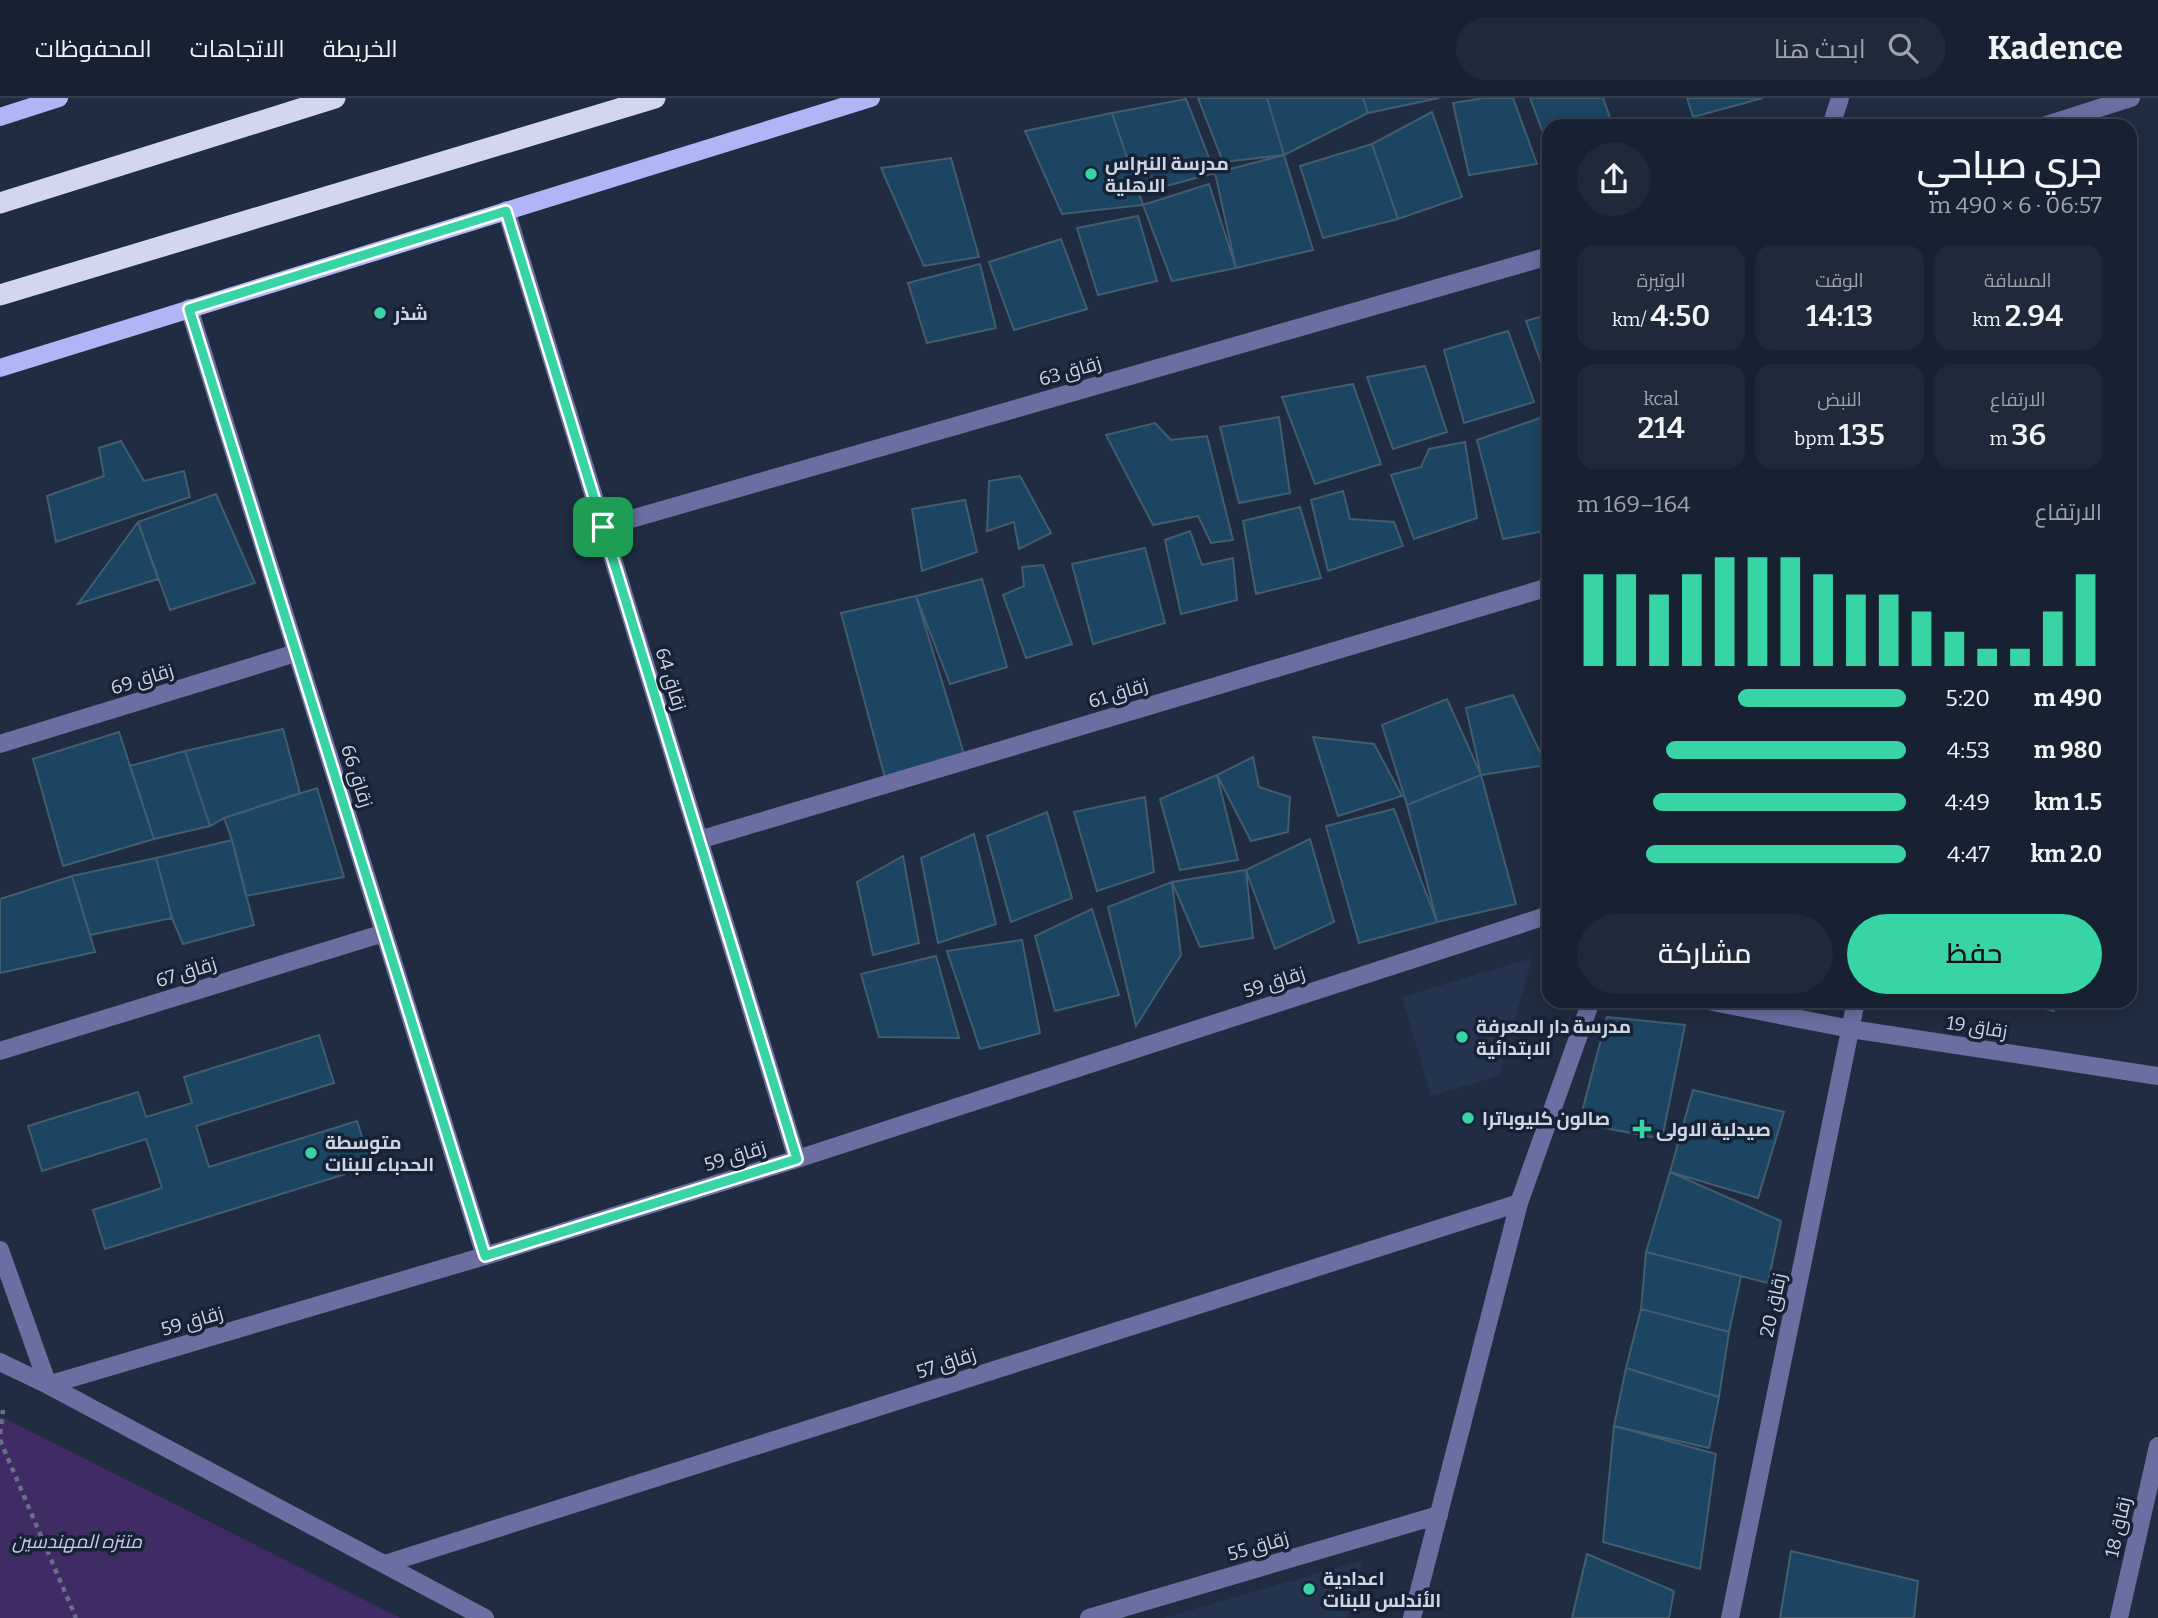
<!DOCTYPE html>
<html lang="ar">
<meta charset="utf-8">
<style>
:root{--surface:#172131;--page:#202939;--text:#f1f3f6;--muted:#9ea3ab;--line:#363e4d;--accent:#38d4a6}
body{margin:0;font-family:Bitter,Cairo,serif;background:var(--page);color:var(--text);direction:rtl;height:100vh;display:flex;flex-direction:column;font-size:26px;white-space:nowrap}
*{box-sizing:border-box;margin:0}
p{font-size:23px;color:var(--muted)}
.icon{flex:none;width:38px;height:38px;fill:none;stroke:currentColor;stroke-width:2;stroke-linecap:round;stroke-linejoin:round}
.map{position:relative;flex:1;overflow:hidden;direction:ltr}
.sheet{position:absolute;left:1542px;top:21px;width:595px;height:889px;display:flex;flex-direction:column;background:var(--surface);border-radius:21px;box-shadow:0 4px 18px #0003,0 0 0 2px var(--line);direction:rtl}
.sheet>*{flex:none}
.pin{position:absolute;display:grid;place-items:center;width:60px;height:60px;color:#fff;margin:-30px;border-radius:14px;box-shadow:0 4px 10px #0006}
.round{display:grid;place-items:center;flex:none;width:74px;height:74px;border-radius:37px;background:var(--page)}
.overview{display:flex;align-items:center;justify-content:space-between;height:119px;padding:0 35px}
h1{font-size:38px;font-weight:600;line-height:52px}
.stats{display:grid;grid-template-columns:repeat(3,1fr);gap:10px;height:119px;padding:7px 35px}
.stats div{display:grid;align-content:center;border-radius:18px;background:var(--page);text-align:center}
.stats b{font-size:30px;font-weight:600}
.stats small{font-size:19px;font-weight:400}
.stats p{font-size:19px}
.chart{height:196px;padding:14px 35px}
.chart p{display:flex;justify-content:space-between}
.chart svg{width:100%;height:126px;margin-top:7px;stroke:var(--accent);stroke-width:6}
.cta{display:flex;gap:14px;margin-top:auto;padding:14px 35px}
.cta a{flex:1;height:80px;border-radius:42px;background:var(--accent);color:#111;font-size:28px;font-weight:600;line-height:80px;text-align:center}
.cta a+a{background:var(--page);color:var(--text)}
ul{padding:0 35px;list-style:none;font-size:23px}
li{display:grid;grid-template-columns:112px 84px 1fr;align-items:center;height:52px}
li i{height:18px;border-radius:9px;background:var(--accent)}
header{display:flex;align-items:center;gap:42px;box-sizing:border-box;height:98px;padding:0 35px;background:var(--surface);border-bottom:2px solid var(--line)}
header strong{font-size:33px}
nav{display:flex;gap:38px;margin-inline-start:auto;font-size:24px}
.search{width:490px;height:63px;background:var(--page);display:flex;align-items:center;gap:18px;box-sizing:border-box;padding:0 24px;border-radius:38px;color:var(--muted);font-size:26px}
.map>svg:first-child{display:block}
.built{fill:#25344f}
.green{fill:#412b65}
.building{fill:#1b4563;stroke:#435c6f;stroke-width:2}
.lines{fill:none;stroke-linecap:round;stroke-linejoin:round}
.path{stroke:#657082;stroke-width:4.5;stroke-dasharray:5 5;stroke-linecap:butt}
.minor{stroke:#6a6ea1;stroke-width:18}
.major{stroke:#b0b6f5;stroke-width:18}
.highway{stroke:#d3d6ef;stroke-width:21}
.route-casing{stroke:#fff;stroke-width:14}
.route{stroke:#38d4a6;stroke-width:9}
.poi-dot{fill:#38d4a6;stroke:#162236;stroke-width:2.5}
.labels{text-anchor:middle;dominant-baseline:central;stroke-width:7;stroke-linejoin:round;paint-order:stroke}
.poi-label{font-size:19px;font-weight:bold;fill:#ced6e4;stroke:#162236;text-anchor:start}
.street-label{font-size:19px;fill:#ced6e4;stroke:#162236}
.park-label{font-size:19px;font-style:italic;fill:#d3c7f0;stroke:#162236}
</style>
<header>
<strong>Kadence</strong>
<div class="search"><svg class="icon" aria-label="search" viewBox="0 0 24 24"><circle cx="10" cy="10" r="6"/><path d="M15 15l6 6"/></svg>ابحث هنا</div>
<nav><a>الخريطة</a><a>الاتجاهات</a><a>المحفوظات</a></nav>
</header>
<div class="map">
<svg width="2158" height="1520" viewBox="0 0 2158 1520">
<rect width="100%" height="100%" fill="#1f2c41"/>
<path class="built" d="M 1532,860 L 1499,978 L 1431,998 L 1402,899 Z
M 1363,1462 L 1347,1520 L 1163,1520 Z"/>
<path class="green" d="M 0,1318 L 400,1520 L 0,1520 Z"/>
<path class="building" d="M 1198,0 L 1267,0 L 1284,57 L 1223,64 Z
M 1267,0 L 1363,0 L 1368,15 L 1284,57 Z
M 1363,0 L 1439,0 L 1368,15 Z
M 1484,0 L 1513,0 L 1537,66 L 1469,77 L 1453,5 Z
M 1530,0 L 1603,0 L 1613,28 L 1549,28 L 1549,51 Z
M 1687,0 L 1763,0 L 1693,19 Z
M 1186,1 L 1215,75 L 1139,95 L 1112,15 Z
M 1432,14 L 1462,99 L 1398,121 L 1372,46 Z
M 1112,15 L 1143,107 L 1062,116 L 1025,33 Z
M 1372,46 L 1398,121 L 1323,140 L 1300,68 Z
M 1284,57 L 1313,152 L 1236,170 L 1215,75 Z
M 951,60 L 979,159 L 924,168 L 881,70 Z
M 1209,86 L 1236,170 L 1172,183 L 1143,107 Z
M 1138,118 L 1157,183 L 1098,197 L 1077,130 Z
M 1061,141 L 1087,211 L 1014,232 L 989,164 Z
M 980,166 L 996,230 L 927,245 L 908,185 Z
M 1549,216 L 1549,287 L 1526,223 Z
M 1508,233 L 1534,304 L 1464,325 L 1444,252 Z
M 1425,268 L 1447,334 L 1393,351 L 1367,279 Z
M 1353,286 L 1381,366 L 1315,386 L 1282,299 Z
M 1279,319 L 1290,395 L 1239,405 L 1220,329 Z
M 1543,319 L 1549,335 L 1549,432 L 1503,441 L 1477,342 Z
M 1155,325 L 1171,342 L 1207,338 L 1233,442 L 1211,445 L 1198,418 L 1153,427 L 1106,337 Z
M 121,343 L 144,383 L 184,373 L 190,399 L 56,444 L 47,398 L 104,378 L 99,350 Z
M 1465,344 L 1477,420 L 1414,441 L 1391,377 L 1421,369 L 1429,351 Z
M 1020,378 L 1051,435 L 1019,451 L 1014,424 L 987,433 L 989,383 Z
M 1343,393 L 1350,421 L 1394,424 L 1403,448 L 1328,473 L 1311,402 Z
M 216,396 L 255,485 L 170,512 L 138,424 Z
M 965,402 L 977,454 L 922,473 L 912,411 Z
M 1300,409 L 1321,480 L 1256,496 L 1243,423 Z
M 138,424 L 158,481 L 78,506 Z
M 1190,433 L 1202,467 L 1233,460 L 1237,502 L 1181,516 L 1165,442 Z
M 1145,450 L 1165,525 L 1093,546 L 1072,466 Z
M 1043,467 L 1072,546 L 1026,560 L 1003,497 L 1024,488 L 1022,469 Z
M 982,481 L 1007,569 L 950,586 L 916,498 Z
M 916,498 L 964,656 L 885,680 L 841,515 Z
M 1513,597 L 1546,667 L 1481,677 L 1466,610 Z
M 1447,601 L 1481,677 L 1407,707 L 1382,627 Z
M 283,631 L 300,695 L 224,720 L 210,728 L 185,653 Z
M 119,634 L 154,741 L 63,768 L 33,661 Z
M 1313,639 L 1374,646 L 1402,698 L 1338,718 Z
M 185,653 L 210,728 L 154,741 L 130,668 Z
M 1253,659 L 1259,689 L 1290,699 L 1288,734 L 1251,743 L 1217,677 Z
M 1217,677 L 1238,762 L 1180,772 L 1160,701 Z
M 1481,677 L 1516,806 L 1437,824 L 1407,707 Z
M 317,690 L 344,779 L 246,798 L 232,742 L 224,720 Z
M 1145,699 L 1154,774 L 1097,793 L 1074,714 Z
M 1394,711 L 1437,824 L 1359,845 L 1326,728 Z
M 1047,714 L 1072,800 L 1011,824 L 987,738 Z
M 974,736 L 996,826 L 938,845 L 921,760 Z
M 1310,741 L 1334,824 L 1275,851 L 1246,772 Z
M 232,742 L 254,827 L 183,846 L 172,820 L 156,760 Z
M 903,758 L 919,845 L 873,857 L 857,784 Z
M 156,760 L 172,820 L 90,837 L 72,778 Z
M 1246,772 L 1253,840 L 1200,849 L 1172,784 Z
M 72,778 L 95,854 L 0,875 L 0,801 Z
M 1172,784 L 1181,857 L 1136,928 L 1108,809 Z
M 1092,811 L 1119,897 L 1055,913 L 1035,838 Z
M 1022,842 L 1040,935 L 980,951 L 947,853 Z
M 936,858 L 959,940 L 879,939 L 861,876 Z
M 2011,903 L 2055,903 L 2054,913 Z
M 1607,919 L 1685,927 L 1662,1041 L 1579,1025 Z
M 319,937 L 334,985 L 196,1028 L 209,1069 L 357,1023 L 371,1068 L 105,1151 L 93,1112 L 162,1090 L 146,1041 L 42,1073 L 28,1028 L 138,994 L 146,1019 L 192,1005 L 184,979 Z
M 1693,992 L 1784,1014 L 1758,1100 L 1670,1074 Z
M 1670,1074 L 1781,1123 L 1768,1185 L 1646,1154 Z
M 1646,1154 L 1741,1178 L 1729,1234 L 1641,1211 Z
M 1641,1211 L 1729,1234 L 1719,1299 L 1626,1270 Z
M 1626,1270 L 1719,1299 L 1709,1350 L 1614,1328 Z
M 1614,1328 L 1716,1356 L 1700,1471 L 1603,1444 Z
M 1791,1453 L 1918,1483 L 1914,1520 L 1780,1520 Z
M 1587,1456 L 1674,1493 L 1669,1520 L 1572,1520 Z"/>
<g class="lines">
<path class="path" d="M 0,1336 L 3,1312
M 0,1342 L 76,1520"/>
<path class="minor" d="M 1831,28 L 1840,0
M 2043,28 L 2131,0
M 506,112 L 797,1061
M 189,210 L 485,1158
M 603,429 L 1549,158
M 0,646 L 296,555
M 699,742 L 1549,489
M 1708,903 L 1851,931 L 2158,978
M 0,953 L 384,835
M 0,1152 L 48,1287 L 485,1158 L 797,1061 L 1549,817
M 0,1264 L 48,1287 L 485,1520
M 385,1466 L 1519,1105
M 1089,1520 L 1439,1417
M 1412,1520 L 1519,1105 L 1591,903
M 1730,1520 L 1856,903
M 2119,1520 L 2158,1348"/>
<path class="major" d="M 0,19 L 59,0
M 0,270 L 871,0"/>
<path class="highway" d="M 0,105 L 335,0
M 0,197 L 655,0"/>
</g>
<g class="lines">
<defs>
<path id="route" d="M 506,113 L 797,1061 L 485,1158 L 189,211 Z"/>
</defs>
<use href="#route" class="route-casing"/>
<use href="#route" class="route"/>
</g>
<g class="poi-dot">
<circle cx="1091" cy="76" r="7"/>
<circle cx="380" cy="215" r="7"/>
<circle cx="1462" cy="939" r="7"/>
<circle cx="1468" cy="1020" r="7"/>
<path d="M1638.5 1020.5h7v7h7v7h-7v7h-7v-7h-7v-7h7z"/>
<circle cx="311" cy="1055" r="7"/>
<circle cx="1309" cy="1491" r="7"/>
</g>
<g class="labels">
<g class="poi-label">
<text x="1105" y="65">مدرسة النبراس<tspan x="1105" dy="22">الاهلية</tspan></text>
<text x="394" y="215">شذر</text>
<text x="1476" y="928">مدرسة دار المعرفة<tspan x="1476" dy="22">الابتدائية</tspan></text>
<text x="1482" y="1020">صالون كليوباترا</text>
<text x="1656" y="1031">صيدلية الاولى</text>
<text x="325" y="1044">متوسطة<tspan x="325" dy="22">الحدباء للبنات</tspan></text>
<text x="1323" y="1480">اعدادية<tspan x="1323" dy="22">الأندلس للبنات</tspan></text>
</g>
<g class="street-label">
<text transform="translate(1070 273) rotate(-16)">زقاق 63</text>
<text transform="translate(142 581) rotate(-17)">زقاق 69</text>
<text transform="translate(671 581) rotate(73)">زقاق 64</text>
<text transform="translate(1118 595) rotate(-17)">زقاق 61</text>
<text transform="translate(357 678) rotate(72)">زقاق 66</text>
<text transform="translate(186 874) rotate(-17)">زقاق 67</text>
<text transform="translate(1274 884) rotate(-18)">زقاق 59</text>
<text transform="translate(1977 929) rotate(9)">زقاق 19</text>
<text transform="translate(735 1058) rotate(-17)">زقاق 59</text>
<text transform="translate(1773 1207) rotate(-78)">زقاق 20</text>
<text transform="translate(192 1223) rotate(-16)">زقاق 59</text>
<text transform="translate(946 1265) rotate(-18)">زقاق 57</text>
<text transform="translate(2118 1429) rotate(-77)">زقاق 18</text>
<text transform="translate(1258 1448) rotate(-16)">زقاق 55</text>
</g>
<g class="park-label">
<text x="77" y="1443">متنزه المهندسين</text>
</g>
</g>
</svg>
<div class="pin" style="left:603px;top:429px;background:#1e9e55"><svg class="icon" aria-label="arrive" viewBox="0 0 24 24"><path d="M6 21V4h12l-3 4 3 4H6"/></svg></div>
<section class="sheet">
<div class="overview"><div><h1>جري صباحي</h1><p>06:57 · 6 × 490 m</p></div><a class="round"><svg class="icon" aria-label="share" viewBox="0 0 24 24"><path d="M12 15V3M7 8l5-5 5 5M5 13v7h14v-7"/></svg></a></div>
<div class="stats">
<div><p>المسافة</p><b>2.94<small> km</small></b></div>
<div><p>الوقت</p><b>14:13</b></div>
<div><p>الوتيرة</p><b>4:50<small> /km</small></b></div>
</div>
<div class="stats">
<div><p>الارتفاع</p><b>36<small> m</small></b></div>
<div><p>النبض</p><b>135<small> bpm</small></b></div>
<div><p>kcal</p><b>214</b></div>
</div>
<div class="chart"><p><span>الارتفاع</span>164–169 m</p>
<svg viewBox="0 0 160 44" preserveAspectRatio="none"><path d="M5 44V12M15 44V12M25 44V19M35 44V12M45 44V6M55 44V6M65 44V6M75 44V12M85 44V19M95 44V19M105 44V25M115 44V32M125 44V38M135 44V38M145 44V25M155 44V12"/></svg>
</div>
<ul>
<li><b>490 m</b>5:20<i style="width:51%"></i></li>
<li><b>980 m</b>4:53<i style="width:73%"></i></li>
<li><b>1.5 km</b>4:49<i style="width:77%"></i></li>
<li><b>2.0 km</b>4:47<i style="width:79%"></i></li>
</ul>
<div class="cta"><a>حفظ</a><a>مشاركة</a></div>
</section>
</div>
